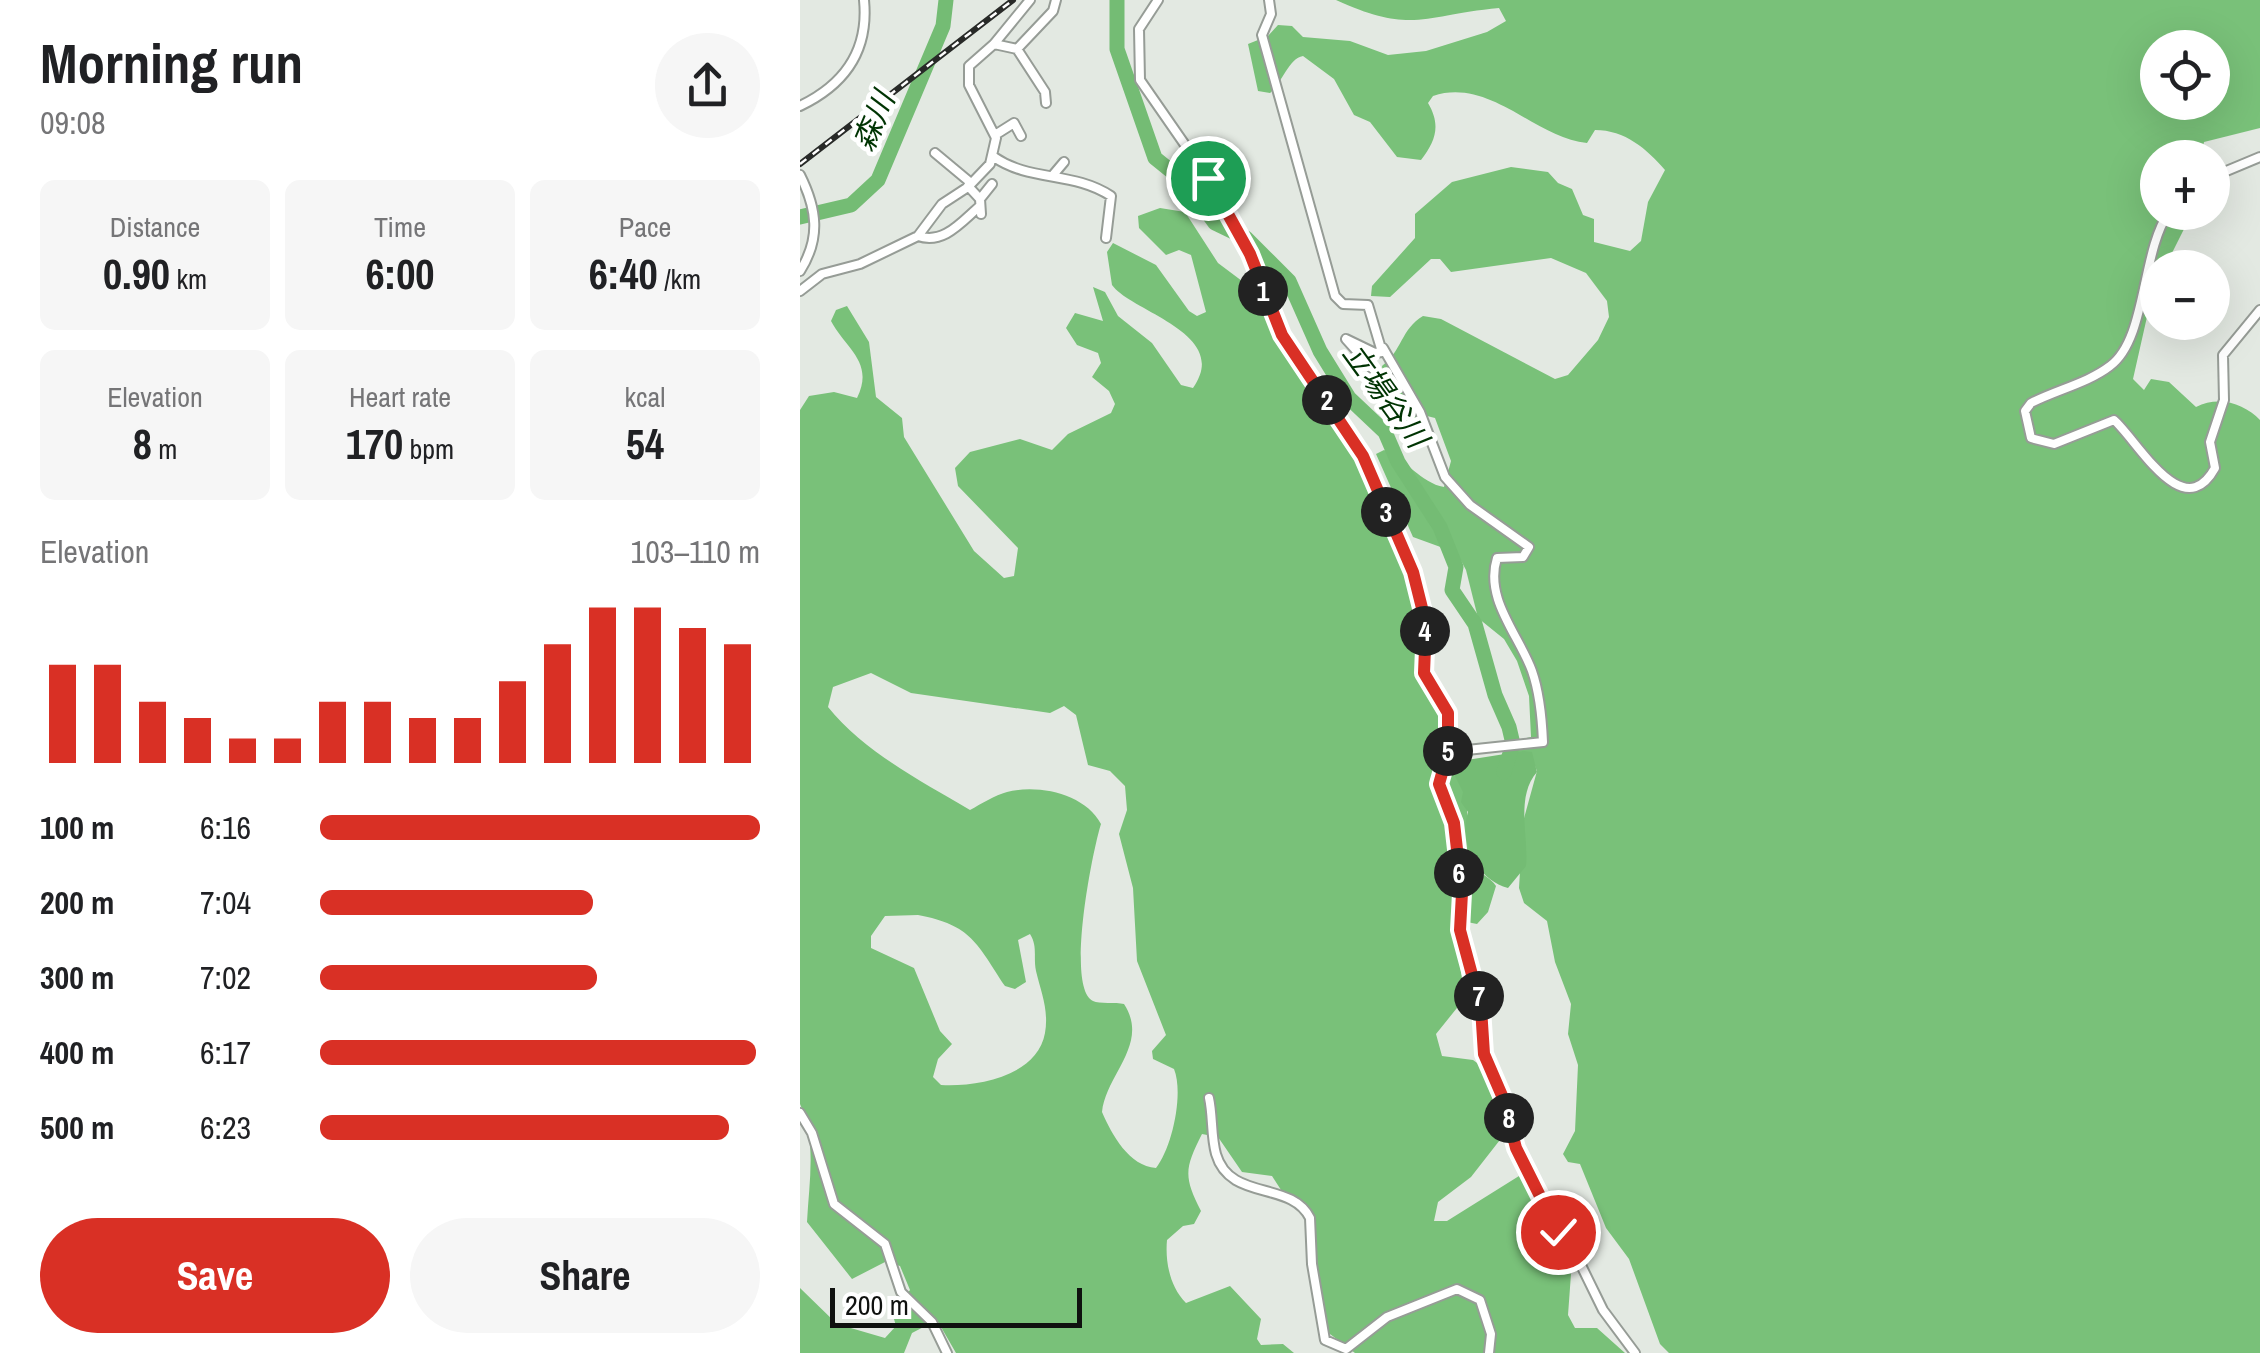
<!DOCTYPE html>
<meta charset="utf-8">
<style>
:root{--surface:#fff;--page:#f6f6f6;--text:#202124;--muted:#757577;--accent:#d93025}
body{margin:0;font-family:"Archivo Narrow","Noto Sans JP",sans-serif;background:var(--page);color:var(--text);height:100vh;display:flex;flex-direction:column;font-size:38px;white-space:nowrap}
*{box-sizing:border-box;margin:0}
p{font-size:32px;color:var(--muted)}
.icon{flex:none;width:55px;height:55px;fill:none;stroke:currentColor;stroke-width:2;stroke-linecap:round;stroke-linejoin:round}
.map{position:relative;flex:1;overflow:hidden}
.sheet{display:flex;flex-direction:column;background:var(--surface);width:800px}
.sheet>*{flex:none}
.buttons{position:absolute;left:1340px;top:30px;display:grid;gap:20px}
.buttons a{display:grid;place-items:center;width:90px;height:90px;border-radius:50%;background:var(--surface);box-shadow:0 10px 40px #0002;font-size:50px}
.scale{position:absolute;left:30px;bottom:25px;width:252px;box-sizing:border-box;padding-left:10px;border:5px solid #0f110f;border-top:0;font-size:28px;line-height:35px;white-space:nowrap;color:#0f110f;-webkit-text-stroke:8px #fff;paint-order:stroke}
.pin{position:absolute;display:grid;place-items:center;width:85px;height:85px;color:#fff;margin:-42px;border:5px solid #fff;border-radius:50%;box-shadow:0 2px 10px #0007}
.km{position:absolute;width:50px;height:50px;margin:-25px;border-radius:50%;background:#222;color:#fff;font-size:28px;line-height:50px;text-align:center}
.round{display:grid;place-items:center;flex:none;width:105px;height:105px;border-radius:52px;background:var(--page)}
.head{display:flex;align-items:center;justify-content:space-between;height:170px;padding:0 40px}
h1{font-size:55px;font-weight:700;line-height:75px}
.figures{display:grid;grid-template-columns:repeat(3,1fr);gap:15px;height:170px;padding:10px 40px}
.figures div{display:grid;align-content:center;border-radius:15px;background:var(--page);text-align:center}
.figures b{font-size:42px;font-weight:700}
.figures small{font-size:28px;font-weight:400}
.figures p{font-size:28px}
.chart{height:280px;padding:20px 40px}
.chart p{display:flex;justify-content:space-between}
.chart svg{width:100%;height:180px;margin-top:10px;stroke:var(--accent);stroke-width:6}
.button{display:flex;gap:20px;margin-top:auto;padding:20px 40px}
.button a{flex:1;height:115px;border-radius:60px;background:var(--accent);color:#fff;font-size:40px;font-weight:700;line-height:115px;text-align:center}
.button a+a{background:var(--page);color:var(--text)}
ul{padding:0 40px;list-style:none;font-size:32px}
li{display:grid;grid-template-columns:160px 120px 1fr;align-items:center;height:75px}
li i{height:25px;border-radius:12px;background:var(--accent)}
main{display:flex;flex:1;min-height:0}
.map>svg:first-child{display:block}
.forest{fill:#79c179;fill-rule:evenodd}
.water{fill:#74bc74}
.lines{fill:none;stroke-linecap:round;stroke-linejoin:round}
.river{stroke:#74bc74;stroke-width:15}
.street-casing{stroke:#969c96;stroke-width:12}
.street{stroke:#fff;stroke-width:8}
.rail-casing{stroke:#282a28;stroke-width:6}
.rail{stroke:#fff;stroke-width:2.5;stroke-dasharray:8;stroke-linecap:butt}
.route-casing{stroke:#fff;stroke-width:20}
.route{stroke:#d93025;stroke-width:12}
.labels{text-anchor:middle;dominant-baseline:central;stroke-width:9;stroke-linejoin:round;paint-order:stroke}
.water-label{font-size:30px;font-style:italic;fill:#003403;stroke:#fff}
</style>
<main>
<section class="sheet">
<div class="head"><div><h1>Morning run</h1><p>09:08</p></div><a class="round"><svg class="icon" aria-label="share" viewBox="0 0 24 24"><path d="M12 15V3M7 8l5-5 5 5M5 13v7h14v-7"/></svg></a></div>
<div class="figures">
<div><p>Distance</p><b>0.90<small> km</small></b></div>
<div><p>Time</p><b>6:00</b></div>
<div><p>Pace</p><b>6:40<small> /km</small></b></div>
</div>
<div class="figures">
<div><p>Elevation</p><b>8<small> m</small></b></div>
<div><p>Heart rate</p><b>170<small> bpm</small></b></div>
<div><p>kcal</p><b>54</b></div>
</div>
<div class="chart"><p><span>Elevation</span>103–110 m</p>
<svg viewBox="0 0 160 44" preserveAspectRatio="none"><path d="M5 44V20M15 44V20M25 44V29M35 44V33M45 44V38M55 44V38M65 44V29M75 44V29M85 44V33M95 44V33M105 44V24M115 44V15M125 44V6M135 44V6M145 44V11M155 44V15"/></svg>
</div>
<ul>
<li><b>100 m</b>6:16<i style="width:100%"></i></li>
<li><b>200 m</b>7:04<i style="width:62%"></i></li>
<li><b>300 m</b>7:02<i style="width:63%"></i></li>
<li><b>400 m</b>6:17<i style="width:99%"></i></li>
<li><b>500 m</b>6:23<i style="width:93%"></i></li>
</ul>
<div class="button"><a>Save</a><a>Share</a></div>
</section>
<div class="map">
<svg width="1460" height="1353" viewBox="0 0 1460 1353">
<rect width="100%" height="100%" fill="#e3e9e2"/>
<path class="forest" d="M 536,0 L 1460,0 L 1460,128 L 1404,142 L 1401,157 L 1358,158 L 1358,212 L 1392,213 L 1365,267 L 1358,268 L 1333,379 L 1344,390 L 1351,379 L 1369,382 L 1396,407 C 1419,395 1445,404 1460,420 L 1460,1353 L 869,1353 L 860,1344 L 829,1259 L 806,1228 L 780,1164 L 768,1162 L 763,1154 L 775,1131 L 778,1065 L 768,1034 L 771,1004 L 755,962 L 747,921 L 724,903 L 719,888 L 723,822 L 737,771 L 733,761 L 721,754 L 696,751 L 699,744 L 731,737 L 729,696 L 717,661 L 704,639 L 678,618 L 666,570 L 657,553 L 613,537 L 576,454 L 584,450 C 606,459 621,483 644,487 L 651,461 L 635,418 L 627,416 L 620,421 L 626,443 L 616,450 L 608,427 L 586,407 L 582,366 C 602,351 601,329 623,316 L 641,319 L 755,379 L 768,375 L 798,340 L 809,317 L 807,301 L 786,273 L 751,258 L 651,272 L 640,259 L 631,259 L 590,297 L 571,296 L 572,286 L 615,238 L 615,214 L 652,182 L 711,167 L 748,172 L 758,183 L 772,189 L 783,215 L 794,219 L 794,242 L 830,251 L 841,241 L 848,202 L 865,170 C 847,149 825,130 795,130 L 787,143 C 735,138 690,77 633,96 L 628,103 C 641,125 636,141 621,160 L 597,157 L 570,122 L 554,115 L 534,79 L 503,56 C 489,58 482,83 470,93 L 458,91 L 448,44 L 468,36 L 478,25 L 492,26 L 503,37 L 550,41 L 588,55 L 626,51 L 687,32 L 706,21 L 699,8 C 623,15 613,35 536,0 ZM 1358,48 L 1412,48 L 1412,102 L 1358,102 Z
M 360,208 L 385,212 L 418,263 L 446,284 L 557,458 L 614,595 L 619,636 L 617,672 L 642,711 L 647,726 L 645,754 L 666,747 L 670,754 C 654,773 665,786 667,810 C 669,834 664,847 679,870 C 683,876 691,878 696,886 L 688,912 L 677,924 L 667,922 L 673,869 L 659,853 L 652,859 L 657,893 L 656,940 L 665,998 L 636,1034 L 642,1056 L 673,1060 L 680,1065 L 703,1123 L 703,1136 L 671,1177 L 638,1202 L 634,1221 L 647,1221 L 719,1176 C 740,1196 740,1224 751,1249 C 755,1259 765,1265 771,1274 L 768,1315 L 775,1328 L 797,1328 L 825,1353 L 555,1353 L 526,1331 L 510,1209 L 483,1193 L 472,1176 L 442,1172 L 418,1137 L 402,1134 C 385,1168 383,1176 401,1211 L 394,1224 L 383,1226 L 367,1240 C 365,1262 370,1287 386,1303 L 430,1286 L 461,1319 L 457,1339 L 461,1345 L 483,1344 L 494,1353 L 156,1353 L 137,1320 L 112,1333 L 104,1353 L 0,1353 L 0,1288 L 37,1324 L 85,1338 L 96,1326 L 90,1305 L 101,1302 L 110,1290 L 100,1266 L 85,1262 L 52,1279 L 7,1222 C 9,1183 17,1140 0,1104 L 0,410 L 9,396 L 34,392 L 57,398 C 75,362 45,348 31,321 L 36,310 L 47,306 L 69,342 L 76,397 L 102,418 L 104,437 L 174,551 L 204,578 L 214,576 L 218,548 L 158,486 L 155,468 L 170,452 L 220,439 L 252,450 L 268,434 L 311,413 L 315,404 L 309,391 L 292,377 L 301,363 L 298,353 L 277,345 L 266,328 L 275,313 L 303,321 L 293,287 L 305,292 L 318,316 L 352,343 L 381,385 L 393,388 C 432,333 331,312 312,285 L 307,252 L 313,243 L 356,265 L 389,311 L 397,316 L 406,312 L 391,255 L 379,250 L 366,255 L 339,228 L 338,216 ZM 71,673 L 111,693 L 250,713 L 264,706 L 276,715 L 288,765 L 310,771 L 325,786 L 327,810 L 319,834 L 333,888 L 337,961 L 366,1035 L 352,1051 L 353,1059 L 374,1069 C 384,1094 372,1148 356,1168 C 329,1166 312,1135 302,1112 C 306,1074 350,1044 324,1004 C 316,1002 299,1004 293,1001 C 265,987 293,849 301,824 C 285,794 239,784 207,792 C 195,795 181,804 170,810 C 121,781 63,751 28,707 L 33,687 ZM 118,915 C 172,925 177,944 205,986 L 215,989 L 226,982 L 218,940 L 230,934 C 238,947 233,956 236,971 C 241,992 249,1010 245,1033 C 237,1077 176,1087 141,1085 L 133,1077 L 138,1059 L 152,1044 L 140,1031 L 114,968 L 71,948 L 71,936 L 85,916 Z"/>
<path class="water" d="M 724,751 L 732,752 L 737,772 C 715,797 729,838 726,866 L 708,888 C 676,879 659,842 668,812 L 661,802 L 663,792 L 652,770 L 654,762 Z"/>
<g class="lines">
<path class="river" d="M 317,0 L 317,49 L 355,158 L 386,183 L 415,223 L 446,238 L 489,281 L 520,351 L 549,398 L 585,432 L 598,462 L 640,527 L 656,567 L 652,590 L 675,624 L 695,695 L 709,727 L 713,744 L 704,772
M 0,217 L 51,205 L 78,180 L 143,26 L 146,0"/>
<defs>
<path id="street" d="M 358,0 L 339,29 L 340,80 L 408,178 L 450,254 L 481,335 L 563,456 L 613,572 L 626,625 L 624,673 L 644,702 L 650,725 L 639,784 L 654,823 L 662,893 L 660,931 L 681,1007 L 684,1055 L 703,1098 L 716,1148 L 737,1185 L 751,1224 L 777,1257 L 803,1310 L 835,1353
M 469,0 L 471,14 L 462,35 L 535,296 L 543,304 L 568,305 L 582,352 L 575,353 L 546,339 L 573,369
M 194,44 L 217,49 L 253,11 L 256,0
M 217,49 L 245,92 L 246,103
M 0,106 C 44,85 69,51 64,0
M 195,135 L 214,123 L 221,136
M 135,153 L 171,183
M 194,157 C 230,182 273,171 311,196 L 306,238
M 0,175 C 17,209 21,238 0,271
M 253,175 L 264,162
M 1412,177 L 1460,157
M 168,186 L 180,199 L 181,214
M 180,199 L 192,184
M 1369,212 C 1341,252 1347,339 1310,366 C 1288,383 1256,390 1231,403 L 1225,411 L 1231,438 L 1254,444 L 1314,420 C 1338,441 1383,526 1415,468 L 1410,442 L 1424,400 L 1423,355 L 1460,310
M 118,236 C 144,245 162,221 180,206
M 0,291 L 22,274 L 60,264 L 118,236 L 142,204 L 168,187 L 190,164 L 196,138 L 169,85 L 169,66 L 194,44 L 230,0
M 583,348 L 620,412 L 645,477 L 670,505 L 729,547 L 723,557 L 697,558 C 684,599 719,635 732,671 C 740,694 742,718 743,742 L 648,752
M 409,1098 C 413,1116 411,1136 416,1154 C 430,1202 491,1180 510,1218 L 512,1264 L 525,1340 L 546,1349 L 587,1317 L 657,1289 L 680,1300 L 691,1334 L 689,1353
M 0,1113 L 12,1133 L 34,1204 L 85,1244 L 101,1292 L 132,1322 L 147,1353"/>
</defs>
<use href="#street" class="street-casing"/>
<use href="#street" class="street"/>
<defs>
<path id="rail" d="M 0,164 L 213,0"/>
</defs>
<use href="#rail" class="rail-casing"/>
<use href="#rail" class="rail"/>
</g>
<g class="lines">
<defs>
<path id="route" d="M 408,178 L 450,254 L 482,335 L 563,456 L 613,572 L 626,624 L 624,673 L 648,713 L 648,752 L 639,784 L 654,823 L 662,893 L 660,930 L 681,1008 L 684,1054 L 703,1098 L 716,1148 L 758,1232"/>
</defs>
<use href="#route" class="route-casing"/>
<use href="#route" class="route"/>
</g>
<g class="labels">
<g class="water-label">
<text transform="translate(73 121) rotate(-67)">森川</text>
<text transform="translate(586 395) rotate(54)">立場谷川</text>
</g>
</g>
</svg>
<div class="buttons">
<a><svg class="icon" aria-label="locate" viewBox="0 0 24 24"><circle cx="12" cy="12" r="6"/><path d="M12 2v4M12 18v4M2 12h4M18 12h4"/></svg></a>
<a>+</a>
<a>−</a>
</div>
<div class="scale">200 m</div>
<div class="pin" style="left:408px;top:178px;background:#1e9e55"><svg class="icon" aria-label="arrive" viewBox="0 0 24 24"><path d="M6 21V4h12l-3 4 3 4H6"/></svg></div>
<div class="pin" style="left:758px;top:1232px;background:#d93025"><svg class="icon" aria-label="check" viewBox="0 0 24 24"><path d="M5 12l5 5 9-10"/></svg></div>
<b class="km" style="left:463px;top:291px">1</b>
<b class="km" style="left:527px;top:400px">2</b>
<b class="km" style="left:586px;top:512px">3</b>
<b class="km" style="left:625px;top:631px">4</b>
<b class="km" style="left:648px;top:751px">5</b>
<b class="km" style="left:659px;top:873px">6</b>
<b class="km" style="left:679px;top:996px">7</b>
<b class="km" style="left:709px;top:1118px">8</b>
</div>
</main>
